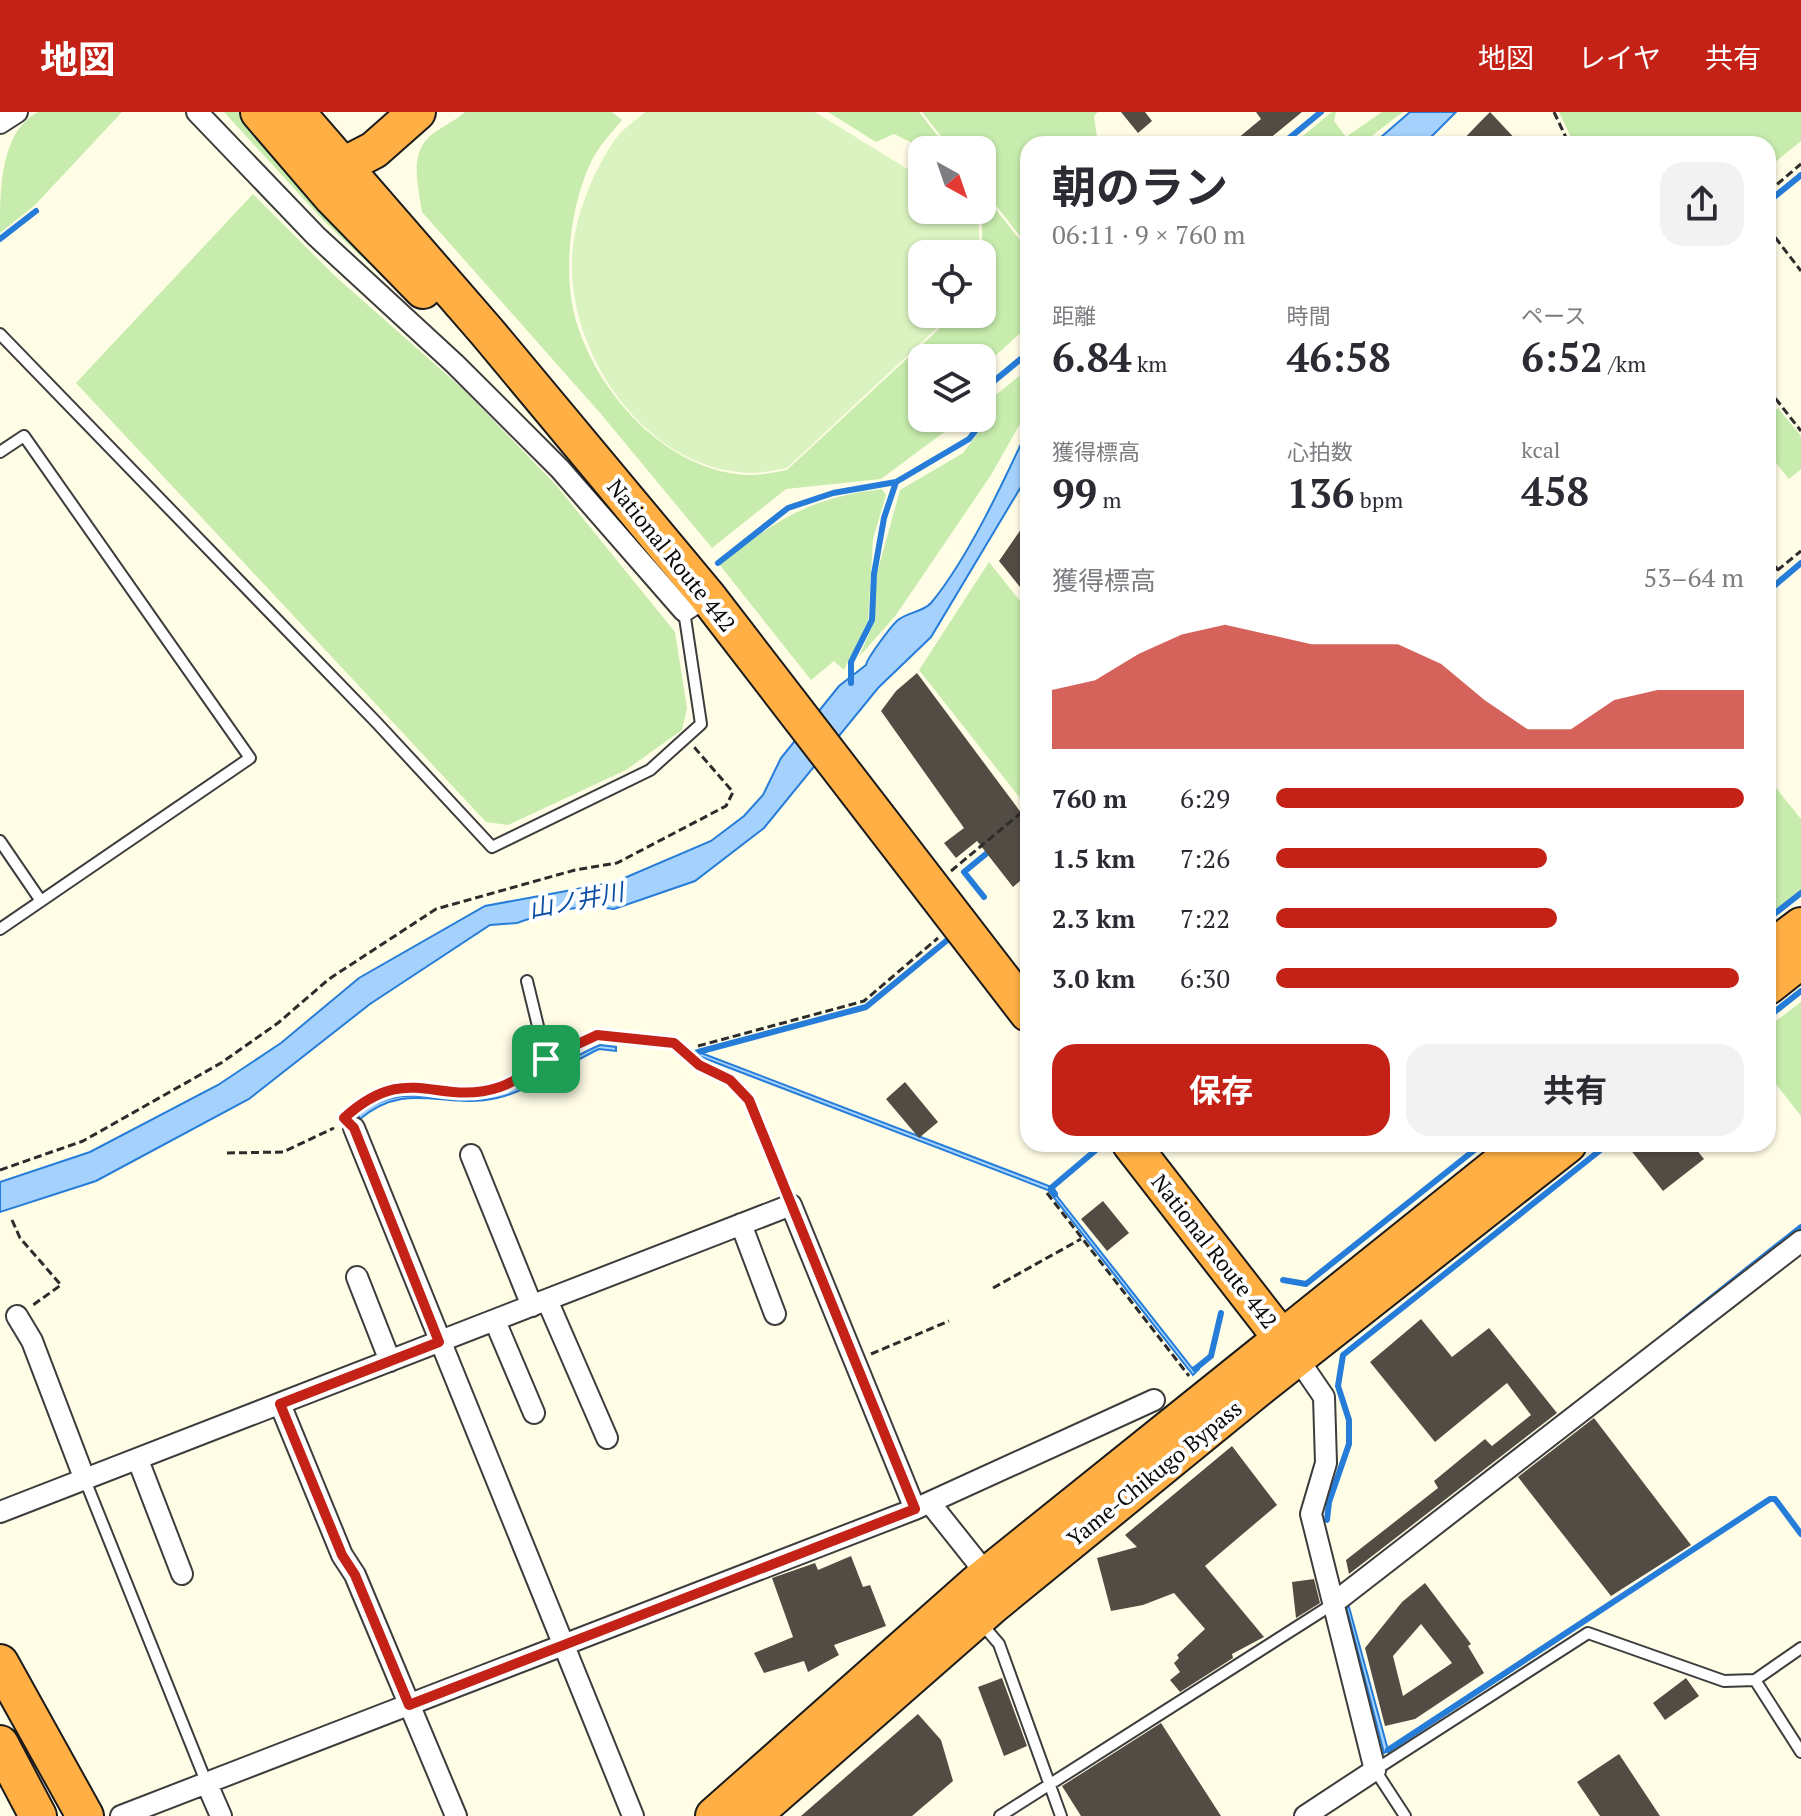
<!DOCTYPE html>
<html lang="ja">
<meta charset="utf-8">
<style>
:root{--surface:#fff;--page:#f2f2f3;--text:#2b2b33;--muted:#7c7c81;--accent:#c42217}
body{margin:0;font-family:"PT Serif","Noto Sans JP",serif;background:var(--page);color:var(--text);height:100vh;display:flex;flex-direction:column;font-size:30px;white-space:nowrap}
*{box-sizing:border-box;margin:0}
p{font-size:26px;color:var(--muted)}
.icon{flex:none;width:44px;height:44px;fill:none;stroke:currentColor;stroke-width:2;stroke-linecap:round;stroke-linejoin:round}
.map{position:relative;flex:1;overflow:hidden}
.sheet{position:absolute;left:1020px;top:24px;width:756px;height:1016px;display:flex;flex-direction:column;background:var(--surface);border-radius:24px;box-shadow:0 2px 6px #0004}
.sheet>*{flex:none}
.needle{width:52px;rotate:140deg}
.fabs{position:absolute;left:908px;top:24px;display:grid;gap:16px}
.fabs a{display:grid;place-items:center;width:88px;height:88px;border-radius:16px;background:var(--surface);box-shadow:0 2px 6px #0004;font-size:40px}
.pin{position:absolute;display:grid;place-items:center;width:68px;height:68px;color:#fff;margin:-34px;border-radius:16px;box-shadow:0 4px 12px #0006}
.round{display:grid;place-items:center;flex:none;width:84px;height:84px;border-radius:24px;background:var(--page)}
.summary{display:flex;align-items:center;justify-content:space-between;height:136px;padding:0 32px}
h1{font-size:44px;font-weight:700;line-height:60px}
.stats{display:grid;grid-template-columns:repeat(3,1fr);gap:12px;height:136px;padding:8px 32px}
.stats div{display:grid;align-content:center}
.stats b{font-size:40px;font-weight:700}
.stats small{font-size:22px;font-weight:400}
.stats p{font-size:22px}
.chart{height:224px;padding:16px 32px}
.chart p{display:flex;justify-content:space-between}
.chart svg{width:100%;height:144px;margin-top:8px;fill:var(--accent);opacity:.7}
.cta{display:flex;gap:16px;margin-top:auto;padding:16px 32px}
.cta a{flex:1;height:92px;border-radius:24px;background:var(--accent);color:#fff;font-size:32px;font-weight:700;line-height:92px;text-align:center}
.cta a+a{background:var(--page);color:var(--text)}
ul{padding:0 32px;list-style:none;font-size:26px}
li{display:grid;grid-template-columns:128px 96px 1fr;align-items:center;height:60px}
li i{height:20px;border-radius:10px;background:var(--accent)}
header{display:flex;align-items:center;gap:48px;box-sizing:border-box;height:112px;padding:0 40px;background:var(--accent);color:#fff}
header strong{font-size:38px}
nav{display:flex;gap:44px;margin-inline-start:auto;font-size:28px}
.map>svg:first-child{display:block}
.green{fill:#c7ecad}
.pitch{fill:#dbf3c0}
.water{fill:#a5d2fc;stroke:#267dd9;stroke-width:2}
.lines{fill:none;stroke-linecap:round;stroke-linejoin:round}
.stream{stroke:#267dd9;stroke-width:6}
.building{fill:#534c45;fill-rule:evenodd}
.lane-casing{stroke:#3d3d3d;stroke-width:14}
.street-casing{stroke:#3d3d3d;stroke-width:24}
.highway-casing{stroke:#1b1b1b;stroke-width:40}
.path{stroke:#2c2c2c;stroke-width:3;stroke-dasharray:8 4;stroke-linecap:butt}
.lane{stroke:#fff;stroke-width:10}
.street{stroke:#fff;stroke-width:20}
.highway{stroke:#ffaf44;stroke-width:36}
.route-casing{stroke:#fff;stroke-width:16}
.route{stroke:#c42217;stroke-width:10}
.labels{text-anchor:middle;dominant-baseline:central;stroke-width:8;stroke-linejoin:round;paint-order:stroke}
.street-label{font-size:22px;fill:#0a0a0a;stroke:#fff}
.water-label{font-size:24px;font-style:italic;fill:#0a4fa4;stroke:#fff}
</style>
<header>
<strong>地図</strong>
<nav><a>地図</a><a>レイヤ</a><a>共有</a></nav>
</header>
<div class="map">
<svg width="1801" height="1704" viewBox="0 0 1801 1704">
<rect width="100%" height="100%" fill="#fffde6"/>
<path class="green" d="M 38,0 L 122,0 L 35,93 L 0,121 C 0,78 0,20 38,0 Z
M 224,0 L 247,0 L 376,142 L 369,152 L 323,108 Z
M 465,0 L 612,0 L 622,8 C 612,20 600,33 593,46 C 571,89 563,155 574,201 C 593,278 667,362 751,363 C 763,363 776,360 787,358 L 955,202 L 982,202 L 982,80 L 1028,138 L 1028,214 L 982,256 L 982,246 L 922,246 L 922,306 L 953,306 L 951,315 L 881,367 L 786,377 L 712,436 L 601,302 L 422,100 C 419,77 409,45 428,26 C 438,16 454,10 465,0 Z
M 828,0 L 919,0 L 949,38 L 927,38 L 894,22 L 876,30 Z
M 922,0 L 1098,0 L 1094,4 L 1098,32 L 1028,32 L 1028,134 L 982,76 L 982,38 L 952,38 Z
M 1332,0 L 1336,0 L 1334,9 L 1346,25 L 1382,0 L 1403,0 L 1361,32 L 1293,32 Z
M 1559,0 L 1801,0 L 1801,29 L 1768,56 L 1768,32 L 1574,32 Z
M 253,82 L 335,164 L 464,278 L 556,373 L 675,520 L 687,596 L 682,618 L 626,658 L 508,713 L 486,710 L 76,271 Z
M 1028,257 L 1028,298 L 991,363 L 896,503 L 859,545 L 874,510 L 877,461 L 900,378 L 963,341 L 986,310 L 991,287 Z
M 1778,296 L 1801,324 L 1801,357 L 1789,367 L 1768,341 L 1768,304 Z
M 882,377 L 886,383 L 873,427 L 868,509 L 844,558 L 834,549 L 811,568 L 719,452 C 777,408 808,386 882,377 Z
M 989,450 L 1028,499 L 1028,688 L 1024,691 L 919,558 Z
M 1768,666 L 1801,707 L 1801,779 L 1768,805 Z
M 1801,890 L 1801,1004 L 1768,962 L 1768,915 Z"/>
<path class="pitch" d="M 645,0 L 815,0 L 922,66 L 922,98 L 978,100 L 980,142 L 922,142 L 922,202 L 952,202 L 787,356 C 776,358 763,361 751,361 C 648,359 569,245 572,149 C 573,109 591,63 614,29 C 621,18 635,9 645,0 Z"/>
<path class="water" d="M 1410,0 L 1456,0 L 1424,32 L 1373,32 Z
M 1028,317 L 1028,363 L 931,525 L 878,576 L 764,716 L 695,769 L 614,797 L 592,794 L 552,799 L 517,811 L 490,813 L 370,892 L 249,987 L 96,1069 L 0,1100 L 0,1070 L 90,1040 L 218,973 L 281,931 L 359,866 L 485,794 L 615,770 L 711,729 L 744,704 L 763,683 L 781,646 L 839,574 L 866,553 C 867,546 892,513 898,508 C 908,500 923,500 931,491 C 967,448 1004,369 1028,317 Z
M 600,933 L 616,935 L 616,939 L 599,937 C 569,951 529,979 497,986 C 444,998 407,967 360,1007 L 358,1003 C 399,970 433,990 481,985 C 519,982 564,948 600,933 Z
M 696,939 L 1049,1074 L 1192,1256 L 1198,1254 L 1199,1257 L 1193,1263 L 1048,1078 L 696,943 Z
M 1346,1494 L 1349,1495 L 1388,1638 L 1384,1641 Z"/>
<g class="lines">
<path class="stream" d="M 1282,32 L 1321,0
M 1768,90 L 1801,63
M 0,127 L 36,99
M 982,279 L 1028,241
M 718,451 L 788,396 L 833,381 L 896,370 L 969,327 L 976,318 L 976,306
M 1768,479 L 1801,451
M 851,571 L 851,550 L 872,508 L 874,462 L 884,406 L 896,370
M 984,785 L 964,760 L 992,737
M 1768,807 L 1801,781
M 1768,905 L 1801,879
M 698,940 L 866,895 L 951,825
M 1055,1082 L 1051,1076 L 1103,1032
M 1283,1168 L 1306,1172 L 1482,1032
M 1681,1210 L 1801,1115
M 1195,1257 L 1211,1244 L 1221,1201
M 1327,1408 L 1329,1390 L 1349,1332 L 1349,1308 L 1338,1274 L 1343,1243 L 1608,1032
M 1388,1638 L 1770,1387 L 1775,1387 L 1801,1422"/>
</g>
<path class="building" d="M 1121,0 L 1145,0 L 1152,9 L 1138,21 Z
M 1256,0 L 1302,0 L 1263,32 L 1231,32 L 1261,7 Z
M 1490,0 L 1520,32 L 1459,32 L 1480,10 Z
M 1028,407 L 1028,485 L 999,449 Z
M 917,561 L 1028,710 L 1028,762 L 1013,775 L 977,729 L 956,746 L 944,731 L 964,716 L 881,599 L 896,579 Z
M 905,970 L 938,1010 L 919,1026 L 886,987 Z
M 1626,1032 L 1692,1032 L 1704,1047 L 1663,1079 Z
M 1103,1089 L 1129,1121 L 1107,1139 L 1081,1107 Z
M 1421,1207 L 1452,1245 L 1489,1216 L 1557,1301 L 1349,1462 L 1346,1448 L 1438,1376 L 1434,1369 L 1485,1327 L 1492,1334 L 1531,1303 L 1507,1271 L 1435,1330 L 1370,1250 Z
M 1594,1306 L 1691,1433 L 1611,1484 L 1518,1365 Z
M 1232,1334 L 1277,1393 L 1205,1454 L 1264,1525 L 1232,1542 L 1233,1546 L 1180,1580 L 1170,1568 L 1180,1560 L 1174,1551 L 1179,1546 L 1177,1543 L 1205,1517 L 1174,1481 L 1143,1493 L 1111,1499 L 1097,1446 L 1137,1435 L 1125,1423 Z
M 851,1444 L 863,1475 L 870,1473 L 886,1514 L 834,1533 L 839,1543 L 808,1560 L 804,1549 L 764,1561 L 754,1541 L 793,1525 L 772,1466 L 815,1451 L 818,1458 Z
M 1314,1467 L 1320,1491 L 1296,1506 L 1292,1470 Z
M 1425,1471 L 1471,1532 L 1468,1534 L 1484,1561 L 1415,1607 L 1385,1614 L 1365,1536 L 1402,1490 ZM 1421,1512 L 1452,1551 L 1403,1584 L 1393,1544 Z
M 1002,1566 L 1027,1634 L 1004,1644 L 978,1575 Z
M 1686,1566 L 1699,1584 L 1665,1608 L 1653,1591 Z
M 918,1602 L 941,1628 L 953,1669 L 912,1704 L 801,1704 Z
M 1161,1611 L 1221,1704 L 1081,1704 L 1062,1674 Z
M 1619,1642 L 1660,1704 L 1600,1704 L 1577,1670 Z"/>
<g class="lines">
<defs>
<path id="lane" d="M 0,222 L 377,611 L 492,735 L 650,658 L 701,612 L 684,499
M 0,340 L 24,324 L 250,646 L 0,817
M 0,729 L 41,789
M 527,869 L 546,947 L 597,923 L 674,931 L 699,953 L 730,968 L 749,988 L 791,1093
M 85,1368 L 207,1672
M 981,1511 L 999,1532 L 1061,1704
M 1755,1568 L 1801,1640
M 1000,1704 L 1333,1492
M 1405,1704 L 1375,1658 L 1588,1521 L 1724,1569 L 1755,1568 L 1801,1536"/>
<path id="street" d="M 197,0 L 316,124 L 455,252 L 560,357 L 684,499 L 707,484
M 0,11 L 17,0
M 354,1016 L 633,1704
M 471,1043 L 532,1194
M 741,1112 L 775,1202
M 357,1165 L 390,1249
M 547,1188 L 607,1326
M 17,1204 L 32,1229 L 85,1368
M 495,1209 L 534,1301
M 1298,1247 L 1324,1285 L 1326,1351 L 1311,1402 L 1375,1658 L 1305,1704
M 280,1292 L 342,1443 L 355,1463 L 456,1704
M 138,1348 L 182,1462
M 930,1391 L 977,1450 L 980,1474
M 0,1400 L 791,1093 L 915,1397
M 1335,1490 L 1801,1129
M 207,1672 L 221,1704
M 121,1704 L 915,1397 L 1154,1288"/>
<path id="highway" d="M 259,0 L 332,85 L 423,178
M 296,0 L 487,220 L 707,484 L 1028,901
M 345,53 L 374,38 L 417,0
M 1768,839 L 1801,814
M 1768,874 L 1801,848
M 1131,1032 L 1294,1242
M 0,1551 L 85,1704
M 0,1632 L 38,1704
M 714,1704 L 977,1471 L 1524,1032
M 752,1704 L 994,1492 L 1261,1274 L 1568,1032"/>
</defs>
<use href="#lane" class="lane-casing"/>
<use href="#street" class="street-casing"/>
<use href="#highway" class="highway-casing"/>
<path class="path" d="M 1554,0 L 1569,32
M 1768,80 L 1801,52
M 1768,116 L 1801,159
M 1768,277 L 1801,319
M 1768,445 L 1778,458
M 1768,466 L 1801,439
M 951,759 L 1028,695
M 698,934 L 864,889 L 938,826
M 354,997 L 381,979 L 400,974 L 485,978 L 502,975 L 534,955
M 227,1041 L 283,1040 L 334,1016
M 0,1058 L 83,1029 L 221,951 L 278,911 L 329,867 L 436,797 L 575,758 L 617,751 L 726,694 L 733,680 L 694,635
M 1047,1081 L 1189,1264
M 12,1108 L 20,1126 L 61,1173 L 33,1193
M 993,1176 L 1081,1127
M 871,1242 L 949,1209"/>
<use href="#lane" class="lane"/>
<use href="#street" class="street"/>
<use href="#highway" class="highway"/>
</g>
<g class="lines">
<defs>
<path id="route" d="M 597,923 L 674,931 L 699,953 L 730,968 L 749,988 L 915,1397 L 409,1593 L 355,1463 L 342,1443 L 280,1292 L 439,1230 L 354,1016 L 344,1006 C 409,947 436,996 500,975 C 517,970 532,955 547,947 C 563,938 581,931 597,923 Z"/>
</defs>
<use href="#route" class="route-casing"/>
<use href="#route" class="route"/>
</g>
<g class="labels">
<g class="street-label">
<text transform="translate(672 443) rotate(51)">National Route 442</text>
<text transform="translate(1215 1139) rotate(52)">National Route 442</text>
<text transform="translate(1154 1361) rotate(-39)">Yame-Chikugo Bypass</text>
</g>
<g class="water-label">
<text transform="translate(576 788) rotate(-11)">山ノ井川</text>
</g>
</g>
</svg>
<div class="fabs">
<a><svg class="needle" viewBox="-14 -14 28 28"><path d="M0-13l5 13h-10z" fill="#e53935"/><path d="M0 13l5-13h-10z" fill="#7c7c81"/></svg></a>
<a><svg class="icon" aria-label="locate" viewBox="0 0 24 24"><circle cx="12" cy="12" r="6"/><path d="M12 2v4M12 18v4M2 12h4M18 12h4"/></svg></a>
<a><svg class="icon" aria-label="layers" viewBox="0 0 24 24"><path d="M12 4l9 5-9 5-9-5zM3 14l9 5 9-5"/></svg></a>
</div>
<div class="pin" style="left:546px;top:947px;background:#1e9e55"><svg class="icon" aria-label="arrive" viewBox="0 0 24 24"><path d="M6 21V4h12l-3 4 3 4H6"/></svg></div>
<section class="sheet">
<div class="summary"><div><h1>朝のラン</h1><p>06:11 · 9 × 760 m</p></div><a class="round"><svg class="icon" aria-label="share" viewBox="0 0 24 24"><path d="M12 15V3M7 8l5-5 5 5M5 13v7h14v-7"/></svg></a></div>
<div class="stats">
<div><p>距離</p><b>6.84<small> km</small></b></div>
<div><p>時間</p><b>46:58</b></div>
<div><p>ペース</p><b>6:52<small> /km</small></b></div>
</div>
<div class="stats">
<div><p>獲得標高</p><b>99<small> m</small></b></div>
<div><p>心拍数</p><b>136<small> bpm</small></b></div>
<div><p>kcal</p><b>458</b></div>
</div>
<div class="chart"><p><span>獲得標高</span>53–64 m</p>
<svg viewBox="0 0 160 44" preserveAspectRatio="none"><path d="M0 44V26L10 23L20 15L30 9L40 6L50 9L60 12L70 12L80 12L90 18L100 29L110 38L120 38L130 29L140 26L150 26L160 26V44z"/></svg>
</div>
<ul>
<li><b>760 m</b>6:29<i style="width:100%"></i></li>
<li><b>1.5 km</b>7:26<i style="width:58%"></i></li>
<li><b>2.3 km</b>7:22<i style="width:60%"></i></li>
<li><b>3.0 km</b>6:30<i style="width:99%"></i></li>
</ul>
<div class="cta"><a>保存</a><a>共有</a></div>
</section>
</div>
